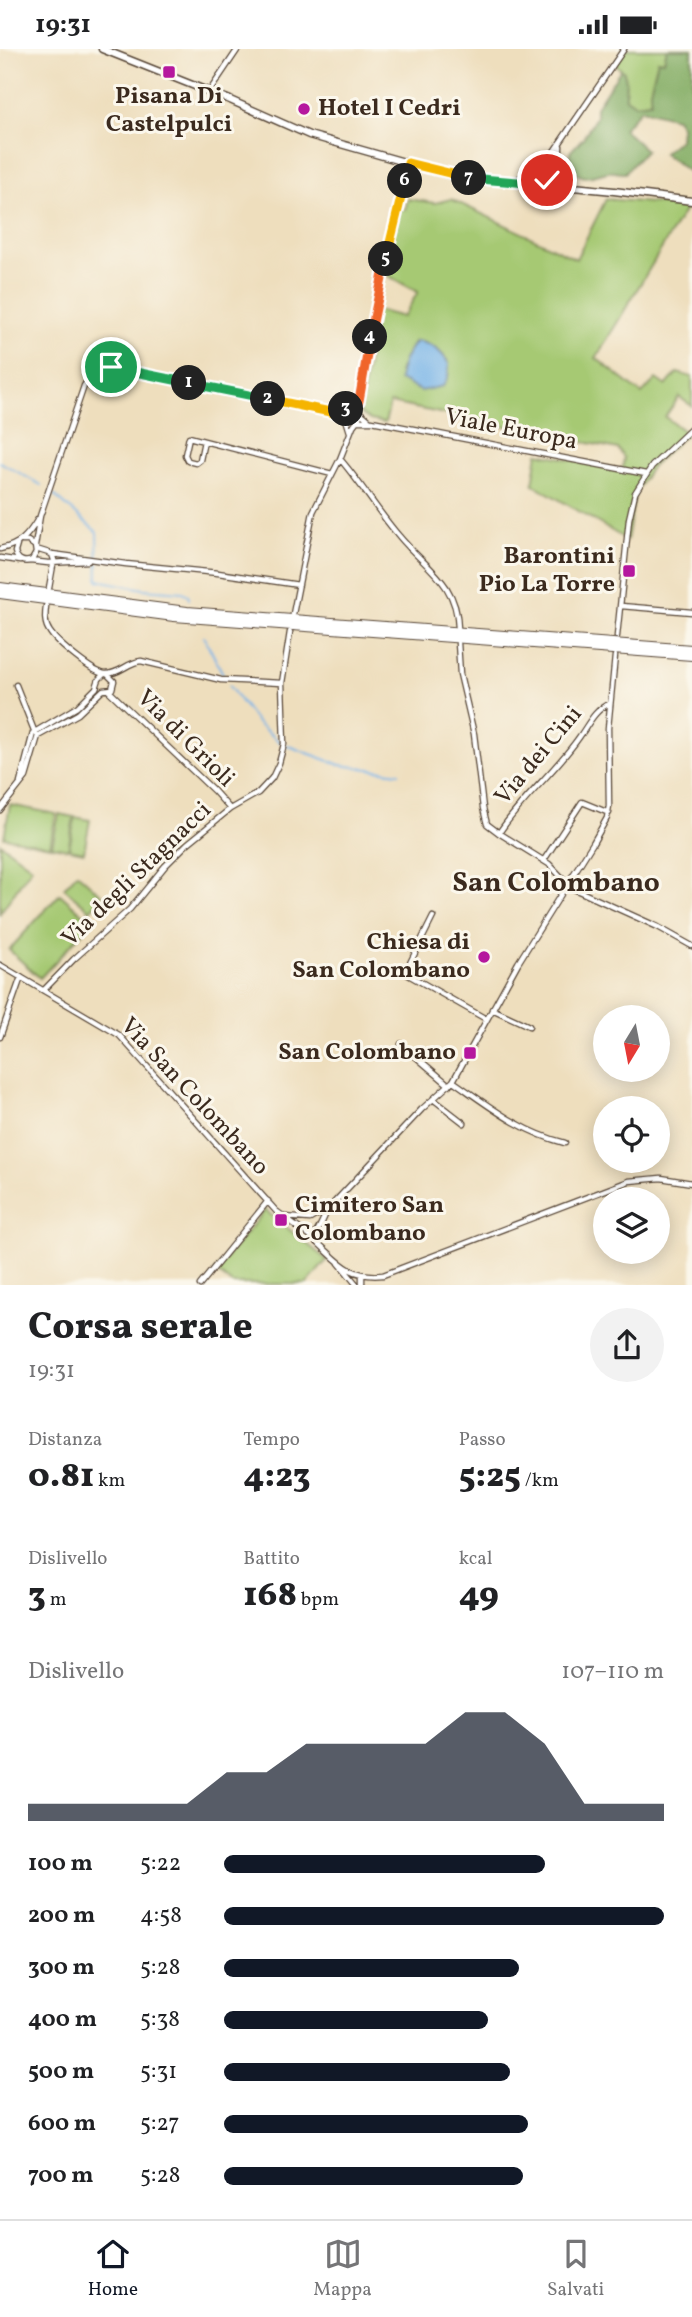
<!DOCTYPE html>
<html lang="it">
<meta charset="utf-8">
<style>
:root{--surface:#fff;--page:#f2f2f2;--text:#202124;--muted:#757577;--line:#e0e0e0;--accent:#111827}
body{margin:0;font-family:Vollkorn,serif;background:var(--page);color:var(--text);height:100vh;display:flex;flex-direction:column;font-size:26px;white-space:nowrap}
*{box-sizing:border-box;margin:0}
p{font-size:23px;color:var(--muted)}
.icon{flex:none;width:38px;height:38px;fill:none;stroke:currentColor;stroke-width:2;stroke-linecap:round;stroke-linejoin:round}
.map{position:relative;height:1236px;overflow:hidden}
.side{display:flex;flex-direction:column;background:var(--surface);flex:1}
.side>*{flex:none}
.needle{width:46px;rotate:190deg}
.controls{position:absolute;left:593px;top:956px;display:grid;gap:14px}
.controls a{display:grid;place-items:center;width:77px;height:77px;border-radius:50%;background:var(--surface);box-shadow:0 4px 18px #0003;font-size:35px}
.pin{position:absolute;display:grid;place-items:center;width:60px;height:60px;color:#fff;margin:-30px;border:4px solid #fff;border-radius:50%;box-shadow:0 2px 7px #0007}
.km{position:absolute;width:35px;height:35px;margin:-18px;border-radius:50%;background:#222;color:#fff;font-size:19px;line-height:35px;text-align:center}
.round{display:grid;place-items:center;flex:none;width:74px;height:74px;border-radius:37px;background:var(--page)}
.head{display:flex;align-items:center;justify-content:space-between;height:119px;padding:0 28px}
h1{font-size:38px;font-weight:800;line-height:52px}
.stats{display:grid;grid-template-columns:repeat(3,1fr);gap:10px;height:119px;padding:7px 28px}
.stats div{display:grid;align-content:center}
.stats b{font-size:35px;font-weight:800}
.stats small{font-size:19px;font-weight:400}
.stats p{font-size:19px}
.chart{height:196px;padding:14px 28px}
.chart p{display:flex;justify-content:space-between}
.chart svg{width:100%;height:126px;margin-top:7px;fill:var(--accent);opacity:.7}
ul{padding:0 28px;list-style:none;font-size:23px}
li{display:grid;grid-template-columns:112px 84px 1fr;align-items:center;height:52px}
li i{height:18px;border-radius:9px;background:var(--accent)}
.status{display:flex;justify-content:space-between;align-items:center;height:49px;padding:0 35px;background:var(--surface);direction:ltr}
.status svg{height:19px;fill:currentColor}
.tabs{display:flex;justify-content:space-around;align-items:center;height:98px;border-top:2px solid var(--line);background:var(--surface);font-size:19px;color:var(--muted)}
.tabs a{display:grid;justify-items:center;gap:4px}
.tabs .selected{color:var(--accent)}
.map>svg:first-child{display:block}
.green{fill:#a6c973;stroke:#707a48;stroke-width:2;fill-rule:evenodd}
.forest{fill:#84ad65;stroke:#606c42;stroke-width:2}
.water{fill:#76b3e8;stroke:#586e83;stroke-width:2}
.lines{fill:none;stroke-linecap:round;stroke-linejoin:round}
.stream{stroke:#76b3e8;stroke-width:2}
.minor-casing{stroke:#564536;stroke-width:7}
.secondary-casing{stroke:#564536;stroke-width:9}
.trunk-casing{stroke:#564536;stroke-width:10}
.minor{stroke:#fff;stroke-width:4.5}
.secondary{stroke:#fff;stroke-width:6}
.trunk{stroke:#fff;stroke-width:8}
.split-1-casing{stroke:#fff;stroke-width:14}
.split-2-casing{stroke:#fff;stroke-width:14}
.split-3-casing{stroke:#fff;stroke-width:14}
.split-4-casing{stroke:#fff;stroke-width:14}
.split-5-casing{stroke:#fff;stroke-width:14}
.split-6-casing{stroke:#fff;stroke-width:14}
.split-7-casing{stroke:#fff;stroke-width:14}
.split-8-casing{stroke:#fff;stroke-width:14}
.split-1{stroke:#22a559;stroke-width:9}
.split-2{stroke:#22a559;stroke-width:9}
.split-3{stroke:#f5b400;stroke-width:9}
.split-4{stroke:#f0652b;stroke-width:9}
.split-5{stroke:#f0652b;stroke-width:9}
.split-6{stroke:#f5b400;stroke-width:9}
.split-7{stroke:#f5b400;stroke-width:9}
.split-8{stroke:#22a559;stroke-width:9}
.poi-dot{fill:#b5179e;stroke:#fbf7ec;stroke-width:2.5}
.labels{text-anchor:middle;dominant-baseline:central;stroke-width:6;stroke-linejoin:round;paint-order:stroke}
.poi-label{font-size:24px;font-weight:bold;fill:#3b2a1e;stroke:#fbf7ec;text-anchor:end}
.street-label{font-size:24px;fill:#3b2a1e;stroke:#fbf7ec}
.quarter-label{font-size:28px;font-weight:bold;fill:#3b2a1e;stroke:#fbf7ec}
</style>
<div class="status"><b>19:31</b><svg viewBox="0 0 49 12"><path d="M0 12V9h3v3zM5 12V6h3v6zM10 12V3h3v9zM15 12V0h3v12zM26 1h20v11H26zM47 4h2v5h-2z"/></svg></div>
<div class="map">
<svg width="692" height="1236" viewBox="0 0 692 1236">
<rect width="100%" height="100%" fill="#fbf7ec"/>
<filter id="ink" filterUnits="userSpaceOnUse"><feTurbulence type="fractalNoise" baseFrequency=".0143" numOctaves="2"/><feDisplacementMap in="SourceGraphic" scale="14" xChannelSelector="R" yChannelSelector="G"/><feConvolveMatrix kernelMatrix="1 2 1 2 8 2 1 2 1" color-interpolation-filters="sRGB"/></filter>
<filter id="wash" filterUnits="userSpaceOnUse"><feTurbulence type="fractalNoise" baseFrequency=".00686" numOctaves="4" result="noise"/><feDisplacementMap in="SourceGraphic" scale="28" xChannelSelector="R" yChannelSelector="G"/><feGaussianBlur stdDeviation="1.57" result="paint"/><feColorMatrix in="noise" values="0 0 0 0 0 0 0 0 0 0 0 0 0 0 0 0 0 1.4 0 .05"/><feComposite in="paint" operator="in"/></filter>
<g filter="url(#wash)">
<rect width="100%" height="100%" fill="#eedebd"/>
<path class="green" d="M 624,0 L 667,0 L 664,12 L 658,12 L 650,41 L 651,53 L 635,55 L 626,49 L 624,23 L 615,15 Z
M 408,150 L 435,154 L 451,150 L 576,210 L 606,150 L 687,157 L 596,309 L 642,345 L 656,330 L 666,337 L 677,324 L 692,328 L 692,357 L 679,348 L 665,368 L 687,384 L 652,417 L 635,444 L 627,491 L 533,435 L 538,404 L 622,421 L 624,409 L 618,400 L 390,354 L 385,374 L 370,371 L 360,364 L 376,261 L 403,268 L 418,243 L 383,224 L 399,160 L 405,161 ZM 415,292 C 431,294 440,301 449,314 L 448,328 L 399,323 L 409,300 Z
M 10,756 L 56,765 L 50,797 L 4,788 Z
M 59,765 L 74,768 L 68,800 L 52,797 Z
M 75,768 L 90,771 L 84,803 L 69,800 Z
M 0,794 L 32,818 L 0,864 Z
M 77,824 L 103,847 L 90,861 L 64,839 Z
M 60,845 L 92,873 L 40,929 L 9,901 Z
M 265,1161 L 327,1211 L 307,1235 L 232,1235 L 215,1222 Z"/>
<path class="forest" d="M 667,0 L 692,0 L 692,125 L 663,104 L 680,90 L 681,77 L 676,69 L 641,60 L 623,80 L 646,101 L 625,124 C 620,124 613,122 608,123 C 589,127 583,134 568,116 L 570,103 L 583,89 L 596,68 L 596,58 L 621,20 C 629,27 624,40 626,49 L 635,55 L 651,53 L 650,41 L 658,11 L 664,12 Z"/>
<path class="water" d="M 416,292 C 431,295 441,301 449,315 L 448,328 L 443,337 L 421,342 L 399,331 C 400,317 407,303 416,292 Z"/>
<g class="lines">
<path class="stream" d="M 0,413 L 41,436
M 54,446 L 97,483 L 98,531 L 144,540 L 183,543 L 188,546 L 189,550
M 204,588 L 223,625
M 229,637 L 258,675 L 280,693
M 286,696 L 340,716 L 399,724"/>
</g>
</g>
<g filter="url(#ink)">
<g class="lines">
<defs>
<path id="minor" d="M 209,43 L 238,0
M 560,97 L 559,121 L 573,137
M 546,114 L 546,127 L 552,136 L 559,122
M 516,131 L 546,114 L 624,0
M 359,363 L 369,292 L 408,114
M 357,372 L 372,372 L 646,425
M 350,383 L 345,367 L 349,360 L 356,360 L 369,371
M 204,392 L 200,411 L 196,414 L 188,412 L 185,406 L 189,388 L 204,392 L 332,425
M 340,410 C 361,434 378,463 399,487 C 425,519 457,532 458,579
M 17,496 L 15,503 C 17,511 24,515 32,511 L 36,504 L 35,497 L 28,492 L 22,492
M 35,497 L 40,467 L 84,337 C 91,325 102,317 117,319 L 335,364 L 346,371
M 0,500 C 20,496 28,487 38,470
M 36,500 L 52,505 L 126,515 L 218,524 L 299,536
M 0,509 L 20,512
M 30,512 L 48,514 L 88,512
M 49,539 L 54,511 L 52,505
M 46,557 C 45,566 44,575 50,583 C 57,594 94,625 106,625 C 120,625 128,613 141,612 L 221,631 L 282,634
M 621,557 L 692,563
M 293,565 L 313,463 L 340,410 L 353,377 L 359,369 L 360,364
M 617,587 L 629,470 L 635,444 L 652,417 L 692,379
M 458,594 L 460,625 L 474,685 L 483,759 L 487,775 L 499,784 L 549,815 L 572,839 L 658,878 L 692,897
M 16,636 L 35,684
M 109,642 L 214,742 L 230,760
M 20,734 L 33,684 L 77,658 L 96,639 L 99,630 L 103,626
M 0,761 L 26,728 L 38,687 L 78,665 L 103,641 L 112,640 L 114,632 L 108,626
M 499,784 C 522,749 556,722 580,687 C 588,676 595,660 609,655
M 544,811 L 582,753 L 609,764
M 433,868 L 405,924 L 486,970
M 0,916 L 119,986 L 276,1162 C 284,1167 308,1191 316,1184 C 320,1179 324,1168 327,1162
M 44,941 L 74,910 L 130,860 L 165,817 L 187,795 L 230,760 L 258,744 L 272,729 L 279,714 L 284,695 L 282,634 L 290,583
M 492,960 L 529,977
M 0,988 L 21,928
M 401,995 L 449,1036
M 453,1032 C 489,1057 521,1083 565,1094
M 433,1050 L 464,1074
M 285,1168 L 310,1170 L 329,1159 L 422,1060 L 453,1032 L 518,914 L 593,794 L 607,769 L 609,757 L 608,679 L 615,607
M 308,1186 C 335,1205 343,1230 383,1226 L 629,1132 L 661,1129 L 692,1134
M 339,1214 L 357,1236
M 200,1236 L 268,1152
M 362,1236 L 362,1225"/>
<path id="secondary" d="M 102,0 L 230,51 L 309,86 L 450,126 L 614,142 L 692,152"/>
<path id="trunk" d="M 0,538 L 187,562 L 692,600
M 0,545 L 174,568 L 692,607"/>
</defs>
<use href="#minor" class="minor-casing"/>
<use href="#secondary" class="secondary-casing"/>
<use href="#trunk" class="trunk-casing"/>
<use href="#minor" class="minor"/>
<use href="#secondary" class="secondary"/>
<use href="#trunk" class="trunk"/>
</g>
</g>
<g class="lines" filter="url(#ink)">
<defs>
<path id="split-1" d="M 111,318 L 189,334"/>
<path id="split-2" d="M 189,334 L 268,350"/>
<path id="split-3" d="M 268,350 L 335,364 L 346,360"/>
<path id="split-4" d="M 346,360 L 359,352 L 370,288"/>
<path id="split-5" d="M 370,288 L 386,210"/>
<path id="split-6" d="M 386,210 L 405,132"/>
<path id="split-7" d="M 405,132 L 408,114 L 469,129"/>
<path id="split-8" d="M 469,129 L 552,136 L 547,131"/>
</defs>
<use href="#split-1" class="split-1-casing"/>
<use href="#split-2" class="split-2-casing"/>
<use href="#split-3" class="split-3-casing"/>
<use href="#split-4" class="split-4-casing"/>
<use href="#split-5" class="split-5-casing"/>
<use href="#split-6" class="split-6-casing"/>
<use href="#split-7" class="split-7-casing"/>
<use href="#split-8" class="split-8-casing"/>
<use href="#split-1" class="split-1"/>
<use href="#split-2" class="split-2"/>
<use href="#split-3" class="split-3"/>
<use href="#split-4" class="split-4"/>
<use href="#split-5" class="split-5"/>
<use href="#split-6" class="split-6"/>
<use href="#split-7" class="split-7"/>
<use href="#split-8" class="split-8"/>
</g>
<g class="poi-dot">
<rect x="162" y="16" width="14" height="14" rx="3.5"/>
<circle cx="304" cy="60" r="7"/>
<rect x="622" y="515" width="14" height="14" rx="3.5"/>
<circle cx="484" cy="908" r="7"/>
<rect x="463" y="997" width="14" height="14" rx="3.5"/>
<rect x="274" y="1164" width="14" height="14" rx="3.5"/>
</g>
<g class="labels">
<g class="poi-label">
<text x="169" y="48" text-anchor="middle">Pisana Di<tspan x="169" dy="28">Castelpulci</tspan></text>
<text x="318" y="60" text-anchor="start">Hotel I Cedri</text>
<text x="615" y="508">Barontini<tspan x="615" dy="28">Pio La Torre</tspan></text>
<text x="470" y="894">Chiesa di<tspan x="470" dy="28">San Colombano</tspan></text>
<text x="456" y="1004">San Colombano</text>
<text x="295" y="1157" text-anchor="start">Cimitero San<tspan x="295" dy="28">Colombano</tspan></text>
</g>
<g class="street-label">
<text transform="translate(511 381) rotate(11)">Viale Europa</text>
<text transform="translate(185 690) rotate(45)">Via di Grioli</text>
<text transform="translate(539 707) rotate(-50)">Via dei Cini</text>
<text transform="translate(137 826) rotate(-44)">Via degli Stagnacci</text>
<text transform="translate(194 1048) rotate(47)">Via San Colombano</text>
</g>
<g class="quarter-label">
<text x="556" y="834">San Colombano</text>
</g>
</g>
</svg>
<div class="controls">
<a><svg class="needle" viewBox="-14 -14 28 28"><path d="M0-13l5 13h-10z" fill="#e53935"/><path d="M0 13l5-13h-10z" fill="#757577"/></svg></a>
<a><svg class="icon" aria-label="locate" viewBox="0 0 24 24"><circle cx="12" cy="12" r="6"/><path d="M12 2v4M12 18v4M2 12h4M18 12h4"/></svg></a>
<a><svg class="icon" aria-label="layers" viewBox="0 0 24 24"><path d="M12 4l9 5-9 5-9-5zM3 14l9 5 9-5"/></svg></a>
</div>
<div class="pin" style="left:111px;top:318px;background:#1e9e55"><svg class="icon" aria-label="arrive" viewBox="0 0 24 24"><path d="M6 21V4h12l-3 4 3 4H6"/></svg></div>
<div class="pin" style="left:547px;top:131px;background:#d93025"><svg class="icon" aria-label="check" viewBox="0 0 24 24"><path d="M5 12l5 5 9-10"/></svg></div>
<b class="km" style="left:189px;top:334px">1</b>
<b class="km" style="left:268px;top:350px">2</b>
<b class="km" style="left:346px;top:360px">3</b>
<b class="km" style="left:370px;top:288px">4</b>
<b class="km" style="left:386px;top:210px">5</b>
<b class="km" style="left:405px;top:132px">6</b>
<b class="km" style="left:469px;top:129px">7</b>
</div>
<section class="side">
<div class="head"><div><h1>Corsa serale</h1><p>19:31</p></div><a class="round"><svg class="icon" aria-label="share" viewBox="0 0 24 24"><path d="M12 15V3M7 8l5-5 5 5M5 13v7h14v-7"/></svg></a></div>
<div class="stats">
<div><p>Distanza</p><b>0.81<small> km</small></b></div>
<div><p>Tempo</p><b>4:23</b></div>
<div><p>Passo</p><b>5:25<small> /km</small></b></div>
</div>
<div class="stats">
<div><p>Dislivello</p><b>3<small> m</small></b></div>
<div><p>Battito</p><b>168<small> bpm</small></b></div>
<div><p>kcal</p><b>49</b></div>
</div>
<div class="chart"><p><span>Dislivello</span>107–110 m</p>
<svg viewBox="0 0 160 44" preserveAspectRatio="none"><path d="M0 44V38L10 38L20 38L30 38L40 38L50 27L60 27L70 17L80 17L90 17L100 17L110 6L120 6L130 17L140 38L150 38L160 38V44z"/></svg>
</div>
<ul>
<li><b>100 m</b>5:22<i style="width:73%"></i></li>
<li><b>200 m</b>4:58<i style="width:100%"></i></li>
<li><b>300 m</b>5:28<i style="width:67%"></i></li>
<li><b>400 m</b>5:38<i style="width:60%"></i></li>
<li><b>500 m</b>5:31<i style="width:65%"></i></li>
<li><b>600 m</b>5:27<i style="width:69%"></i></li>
<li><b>700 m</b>5:28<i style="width:68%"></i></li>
</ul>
</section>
<nav class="tabs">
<a class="selected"><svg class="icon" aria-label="home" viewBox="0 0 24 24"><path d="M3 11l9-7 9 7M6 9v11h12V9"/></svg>Home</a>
<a><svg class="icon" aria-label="map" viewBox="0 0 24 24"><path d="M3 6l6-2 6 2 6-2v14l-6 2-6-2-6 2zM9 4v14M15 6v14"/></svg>Mappa</a>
<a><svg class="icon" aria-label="saved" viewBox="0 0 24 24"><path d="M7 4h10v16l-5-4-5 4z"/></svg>Salvati</a>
</nav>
